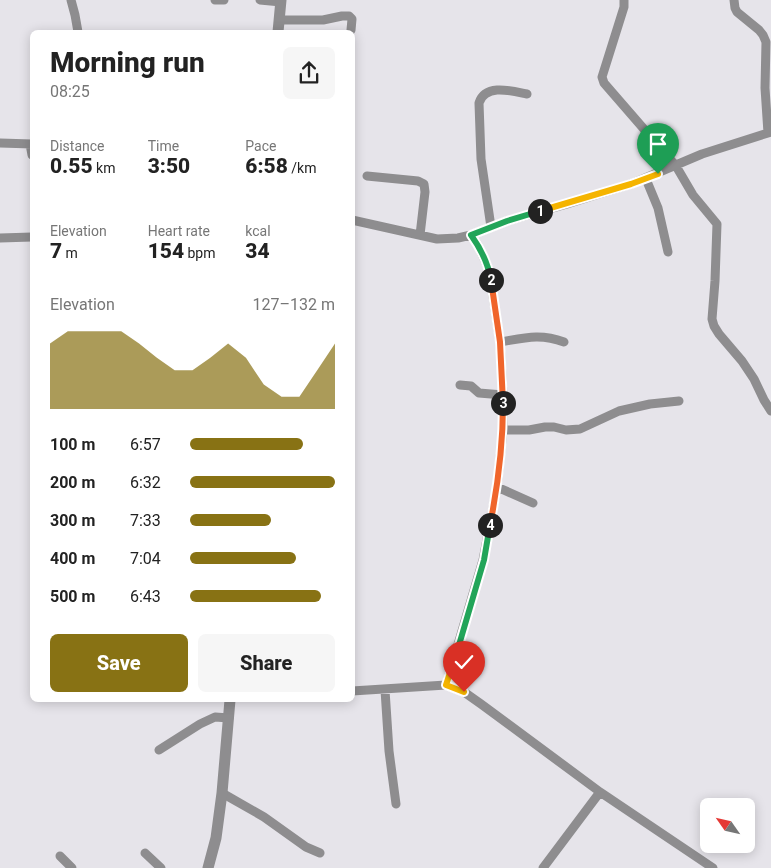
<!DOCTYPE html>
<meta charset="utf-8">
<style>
:root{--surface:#fff;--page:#f6f6f6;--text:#222;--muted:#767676;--accent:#887214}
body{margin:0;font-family:Roboto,sans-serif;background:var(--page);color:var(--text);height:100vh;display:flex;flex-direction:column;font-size:19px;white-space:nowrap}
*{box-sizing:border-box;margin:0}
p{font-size:16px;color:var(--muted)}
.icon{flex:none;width:28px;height:28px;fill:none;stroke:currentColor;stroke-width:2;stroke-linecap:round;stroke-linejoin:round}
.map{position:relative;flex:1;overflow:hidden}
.panel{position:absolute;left:30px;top:30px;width:325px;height:672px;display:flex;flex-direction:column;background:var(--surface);border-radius:8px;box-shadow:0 2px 12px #0003}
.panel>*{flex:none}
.needle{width:32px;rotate:304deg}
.tools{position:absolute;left:700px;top:798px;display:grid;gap:10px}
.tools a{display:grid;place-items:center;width:55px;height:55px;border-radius:8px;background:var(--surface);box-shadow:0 2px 12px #0003;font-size:25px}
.pin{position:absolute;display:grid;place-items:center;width:42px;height:42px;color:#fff;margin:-51px -21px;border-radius:50% 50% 50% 0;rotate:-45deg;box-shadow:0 0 5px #0007}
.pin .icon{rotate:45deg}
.km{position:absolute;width:25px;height:25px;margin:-12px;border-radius:50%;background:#222;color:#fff;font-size:14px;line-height:25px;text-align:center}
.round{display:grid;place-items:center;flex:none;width:52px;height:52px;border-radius:8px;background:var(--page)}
.summary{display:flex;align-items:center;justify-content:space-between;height:85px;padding:0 20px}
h1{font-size:28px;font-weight:800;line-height:38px}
.figures{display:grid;grid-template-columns:repeat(3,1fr);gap:8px;height:85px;padding:5px 20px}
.figures div{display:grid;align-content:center}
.figures b{font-size:21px;font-weight:800}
.figures small{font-size:14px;font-weight:400}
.figures p{font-size:14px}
.chart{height:140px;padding:10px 20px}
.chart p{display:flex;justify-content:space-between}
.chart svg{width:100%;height:90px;margin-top:5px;fill:var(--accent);opacity:.7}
.primary-button{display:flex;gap:10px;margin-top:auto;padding:10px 20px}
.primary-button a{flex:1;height:58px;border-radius:8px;background:var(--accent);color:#fff;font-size:20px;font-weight:800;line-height:58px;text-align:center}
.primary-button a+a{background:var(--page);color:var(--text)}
ul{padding:0 20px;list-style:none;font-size:16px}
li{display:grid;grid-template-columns:80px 60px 1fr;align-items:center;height:38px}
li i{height:12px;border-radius:6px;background:var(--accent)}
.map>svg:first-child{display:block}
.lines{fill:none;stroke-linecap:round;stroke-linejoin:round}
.minor{stroke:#8e8d8f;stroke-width:9}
.tertiary{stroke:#8e8d8f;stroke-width:11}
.split-1-casing{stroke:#fff;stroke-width:10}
.split-2-casing{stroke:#fff;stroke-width:10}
.split-3-casing{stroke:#fff;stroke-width:10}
.split-4-casing{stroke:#fff;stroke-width:10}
.split-5-casing{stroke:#fff;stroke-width:10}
.split-6-casing{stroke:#fff;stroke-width:10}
.split-1{stroke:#f5b400;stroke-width:6}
.split-2{stroke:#22a559;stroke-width:6}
.split-3{stroke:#f0652b;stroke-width:6}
.split-4{stroke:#f0652b;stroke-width:6}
.split-5{stroke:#22a559;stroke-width:6}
.split-6{stroke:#f5b400;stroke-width:6}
</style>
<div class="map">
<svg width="771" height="868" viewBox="0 0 771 868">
<rect width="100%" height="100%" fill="#e6e4ea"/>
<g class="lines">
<path class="minor" d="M 71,0 L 75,15 L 78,32
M 215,0 L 224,0
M 260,0 L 281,2
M 624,0 L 624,7 L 602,77 L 604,83 L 676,166 L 693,195 L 717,224 L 715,281 L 712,319 L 714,326 L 719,334 L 742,361 L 754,379 L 764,400 L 771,411
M 734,0 L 735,8 L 737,12 L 759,30 L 763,35 L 766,42 L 765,88 L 768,133
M 279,20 L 323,20 L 342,16 L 349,16 L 352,19 L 351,30
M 0,143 L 32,144
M 30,144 L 32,155
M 367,176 L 418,181 L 424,184 L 425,192 L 420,235
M 646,179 L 658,208 L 668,252
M 352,220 L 437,239 L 458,238 L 471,235 L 507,221 L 567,204 L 631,184 L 702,154 L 771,132
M 491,227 L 481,159 L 479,103 C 485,83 512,91 527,94
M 0,238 L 32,237
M 500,342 C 524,338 540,333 564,342
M 460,385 L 471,386 L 479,393 L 503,395
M 503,430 L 529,430 L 545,427 L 554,427 L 566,430 L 580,429 L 619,411 L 650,404 L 679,401
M 497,487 L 533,503
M 446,685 L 483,560 L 497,487 L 503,430 L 503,395 L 500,342 L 489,270 L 478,245 L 471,235
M 385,690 L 389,751 L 396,804
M 352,691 L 446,685 L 464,692 L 481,704 L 600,792 L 713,868
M 159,750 L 200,724 L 215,717 L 229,718
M 222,793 L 264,817 L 306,847 L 320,853
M 145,853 L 161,868
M 60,856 L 72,868
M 543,868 L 600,792"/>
<path class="tertiary" d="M 278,32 L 281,0
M 208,868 L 216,838 L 222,793 L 230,700"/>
</g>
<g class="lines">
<defs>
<path id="split-1" d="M 540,211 L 631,184 L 658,174"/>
<path id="split-2" d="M 491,280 C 488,263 481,249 471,235 L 507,221 L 540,211"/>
<path id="split-3" d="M 491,280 L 500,342 L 503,403"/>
<path id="split-4" d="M 490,525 C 498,485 503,444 503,403"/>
<path id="split-5" d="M 459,645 L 484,560 L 490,525"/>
<path id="split-6" d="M 459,645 L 446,685 L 464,692"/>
</defs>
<use href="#split-1" class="split-1-casing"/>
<use href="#split-2" class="split-2-casing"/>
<use href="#split-3" class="split-3-casing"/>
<use href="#split-4" class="split-4-casing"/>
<use href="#split-5" class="split-5-casing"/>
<use href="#split-6" class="split-6-casing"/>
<use href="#split-1" class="split-1"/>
<use href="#split-2" class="split-2"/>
<use href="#split-3" class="split-3"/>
<use href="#split-4" class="split-4"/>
<use href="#split-5" class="split-5"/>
<use href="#split-6" class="split-6"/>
</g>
</svg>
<div class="tools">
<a><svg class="needle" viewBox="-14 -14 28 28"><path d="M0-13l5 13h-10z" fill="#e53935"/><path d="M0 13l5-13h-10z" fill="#767676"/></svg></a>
</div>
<div class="pin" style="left:658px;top:174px;background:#1e9e55"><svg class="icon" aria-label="arrive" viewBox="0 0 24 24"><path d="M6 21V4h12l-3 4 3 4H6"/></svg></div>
<div class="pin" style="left:464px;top:692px;background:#d93025"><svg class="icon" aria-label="check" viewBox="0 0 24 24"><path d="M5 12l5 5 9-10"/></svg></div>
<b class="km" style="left:540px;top:211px">1</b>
<b class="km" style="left:491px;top:280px">2</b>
<b class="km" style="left:503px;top:403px">3</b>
<b class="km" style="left:490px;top:525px">4</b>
<section class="panel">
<div class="summary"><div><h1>Morning run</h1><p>08:25</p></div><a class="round"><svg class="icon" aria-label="share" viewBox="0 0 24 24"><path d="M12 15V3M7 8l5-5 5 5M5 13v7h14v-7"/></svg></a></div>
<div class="figures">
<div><p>Distance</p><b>0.55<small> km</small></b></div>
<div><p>Time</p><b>3:50</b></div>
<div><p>Pace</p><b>6:58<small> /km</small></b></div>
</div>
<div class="figures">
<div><p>Elevation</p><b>7<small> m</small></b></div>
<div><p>Heart rate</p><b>154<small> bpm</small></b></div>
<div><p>kcal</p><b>34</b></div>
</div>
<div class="chart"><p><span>Elevation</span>127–132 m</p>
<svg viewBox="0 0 160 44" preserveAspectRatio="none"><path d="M0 44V12L10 6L20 6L30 6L40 6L50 12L60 19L70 25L80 25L90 19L100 12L110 19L120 32L130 38L140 38L150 25L160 12V44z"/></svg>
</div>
<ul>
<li><b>100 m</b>6:57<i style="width:78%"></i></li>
<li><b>200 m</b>6:32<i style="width:100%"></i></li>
<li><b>300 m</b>7:33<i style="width:56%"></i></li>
<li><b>400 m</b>7:04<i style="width:73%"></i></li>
<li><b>500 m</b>6:43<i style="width:90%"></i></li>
</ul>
<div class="primary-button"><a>Save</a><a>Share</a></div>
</section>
</div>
